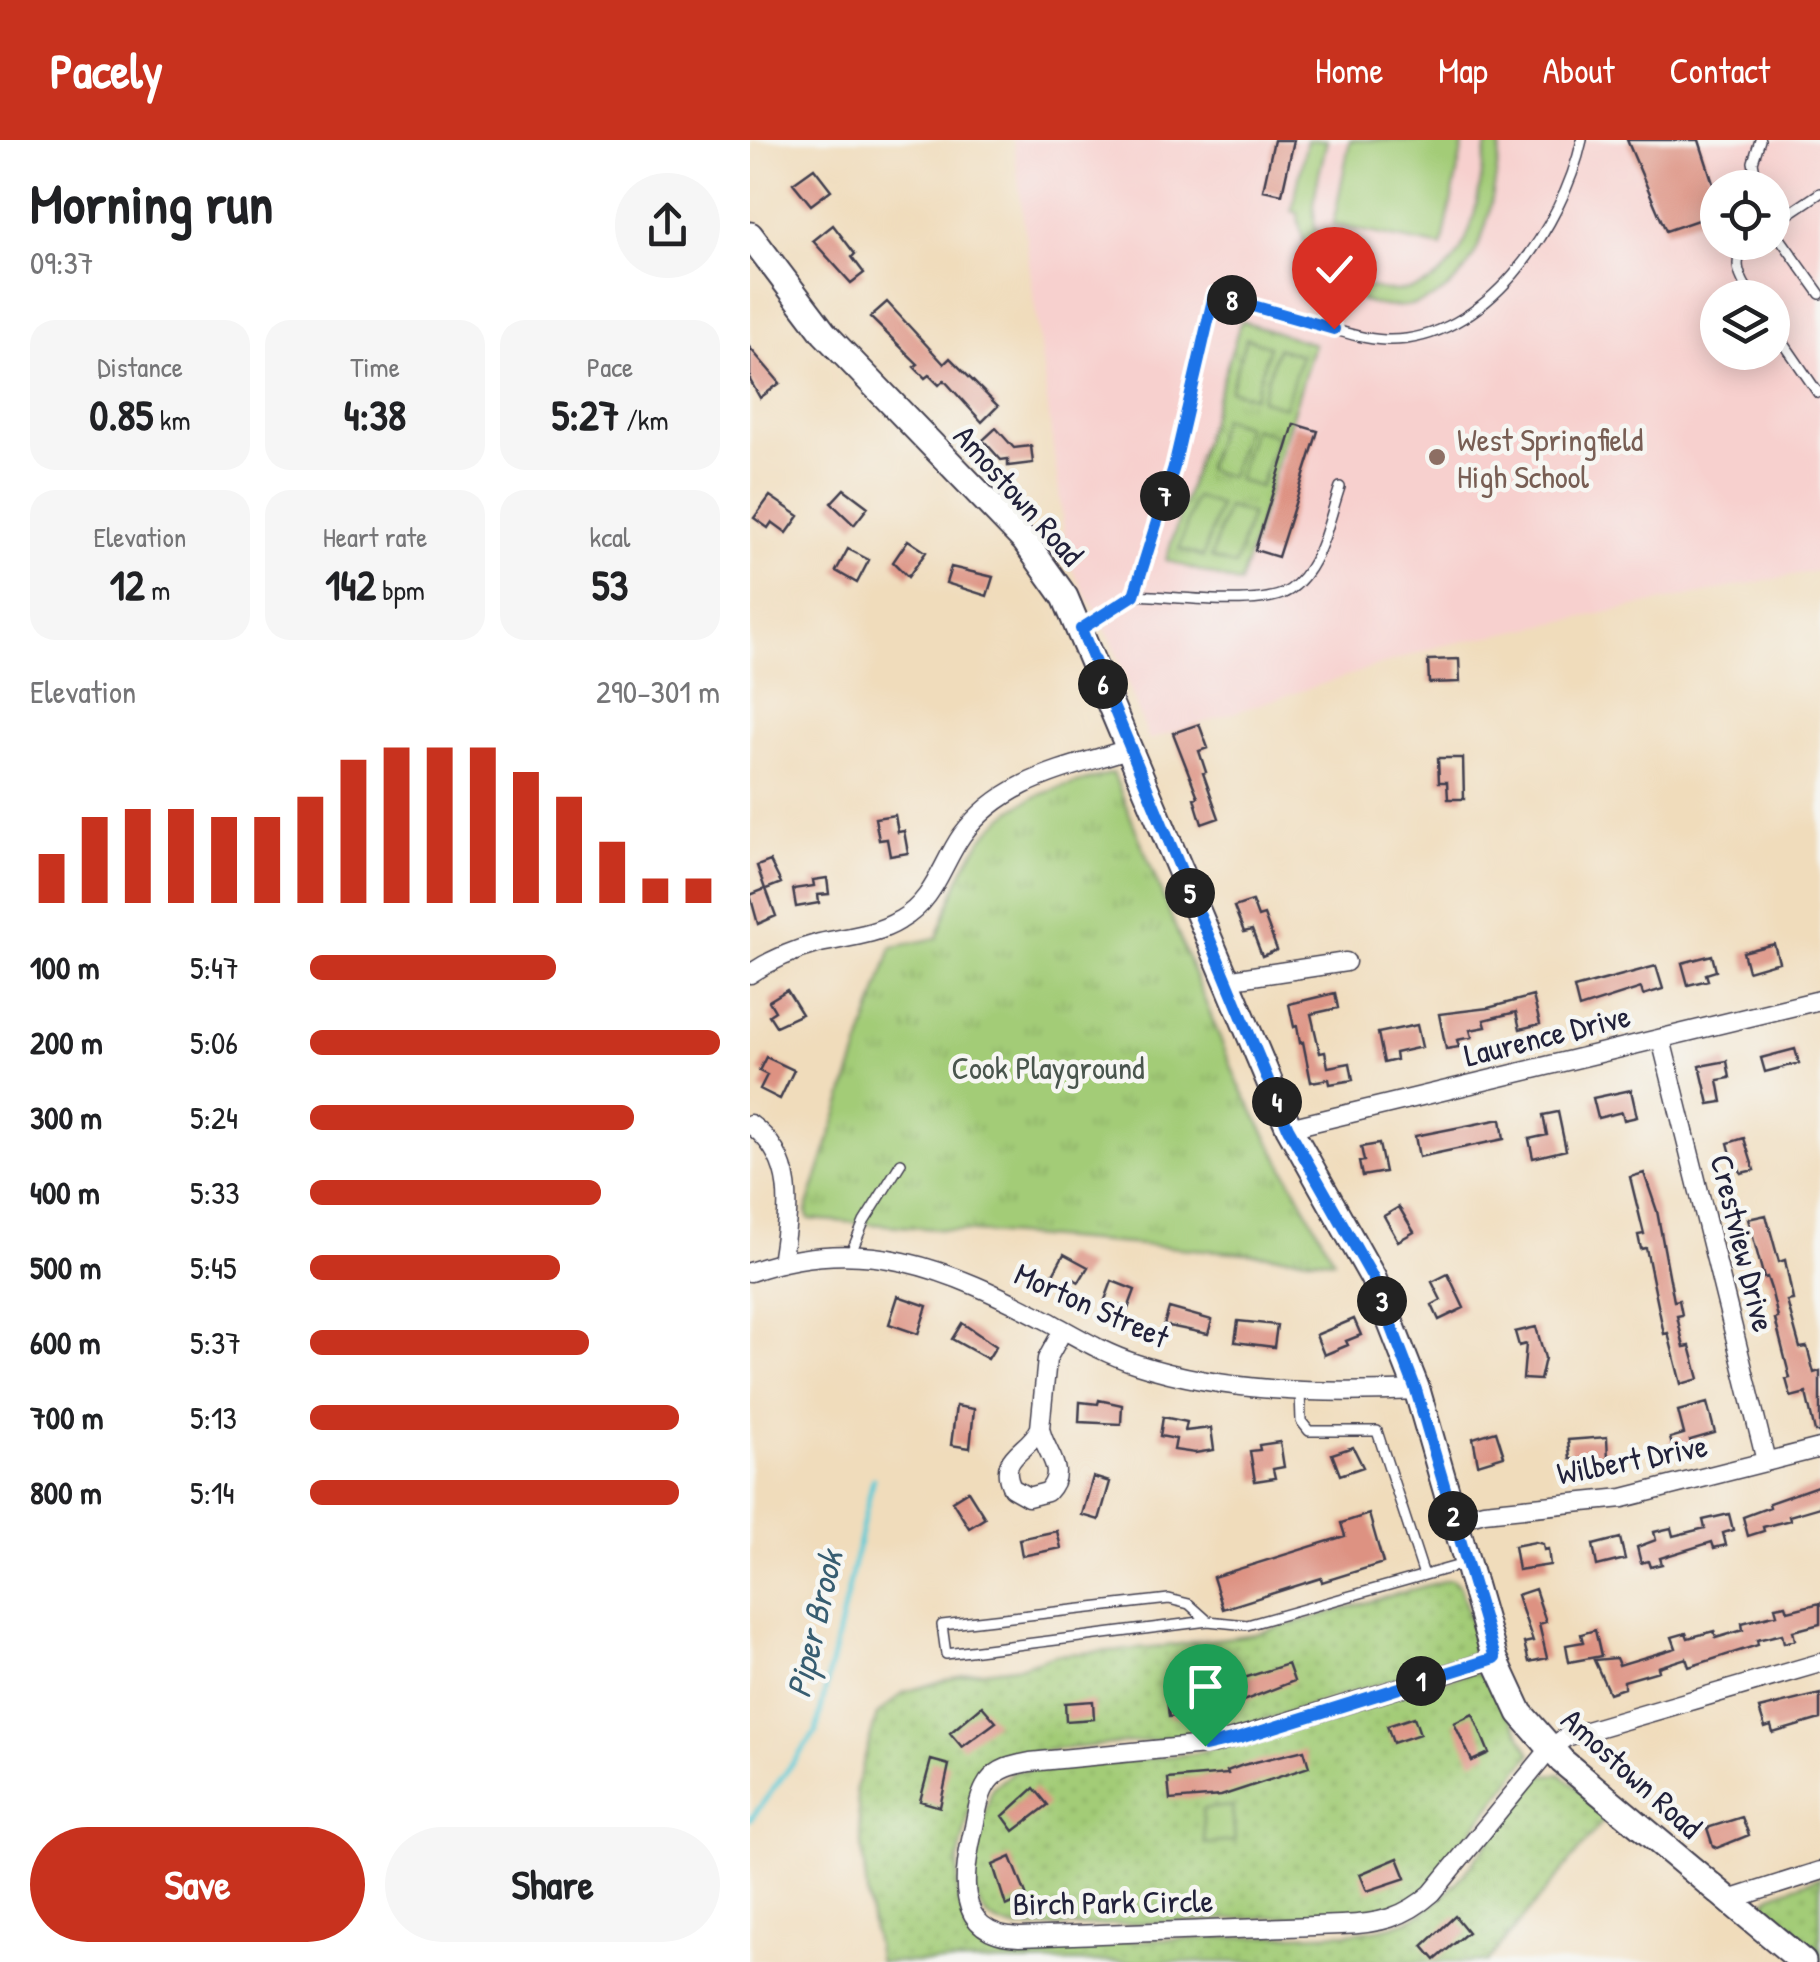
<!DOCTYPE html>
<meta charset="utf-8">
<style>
:root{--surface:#fff;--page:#f6f6f6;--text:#202124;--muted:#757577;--accent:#c8321e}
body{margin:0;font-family:"Patrick Hand",sans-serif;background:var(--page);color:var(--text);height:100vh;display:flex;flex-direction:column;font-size:38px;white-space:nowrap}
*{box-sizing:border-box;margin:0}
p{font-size:32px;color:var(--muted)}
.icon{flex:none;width:55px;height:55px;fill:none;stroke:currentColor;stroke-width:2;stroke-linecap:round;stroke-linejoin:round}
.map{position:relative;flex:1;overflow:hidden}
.panel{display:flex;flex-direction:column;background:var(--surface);width:750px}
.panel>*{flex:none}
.buttons{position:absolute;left:950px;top:30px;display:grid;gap:20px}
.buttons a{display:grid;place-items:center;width:90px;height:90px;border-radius:50%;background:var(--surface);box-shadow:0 5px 25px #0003;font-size:50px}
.pin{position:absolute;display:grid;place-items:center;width:85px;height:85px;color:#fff;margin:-102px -42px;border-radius:50% 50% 50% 0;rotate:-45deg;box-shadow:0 0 10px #0007}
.pin .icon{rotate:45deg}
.km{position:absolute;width:50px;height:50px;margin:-25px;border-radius:50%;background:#222;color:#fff;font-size:28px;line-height:50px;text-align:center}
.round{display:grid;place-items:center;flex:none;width:105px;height:105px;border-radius:52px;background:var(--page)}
.overview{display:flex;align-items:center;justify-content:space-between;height:170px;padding:0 30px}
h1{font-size:55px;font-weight:700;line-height:75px}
.stats{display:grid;grid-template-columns:repeat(3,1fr);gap:15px;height:170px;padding:10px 30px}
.stats div{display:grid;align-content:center;border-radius:25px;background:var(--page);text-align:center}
.stats b{font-size:42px;font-weight:700}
.stats small{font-size:28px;font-weight:400}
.stats p{font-size:28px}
.chart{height:280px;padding:20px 30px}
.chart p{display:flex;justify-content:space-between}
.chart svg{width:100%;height:180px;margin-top:10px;stroke:var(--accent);stroke-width:6}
.button{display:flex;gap:20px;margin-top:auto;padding:20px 30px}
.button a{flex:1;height:115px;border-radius:60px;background:var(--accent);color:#fff;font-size:40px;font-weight:700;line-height:115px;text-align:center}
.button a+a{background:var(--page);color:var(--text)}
ul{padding:0 30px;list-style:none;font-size:32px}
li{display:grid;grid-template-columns:160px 120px 1fr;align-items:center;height:75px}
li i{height:25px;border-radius:12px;background:var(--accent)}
header{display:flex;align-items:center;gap:60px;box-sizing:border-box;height:140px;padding:0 50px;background:var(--accent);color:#fff}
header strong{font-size:48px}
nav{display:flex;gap:55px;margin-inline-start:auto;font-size:35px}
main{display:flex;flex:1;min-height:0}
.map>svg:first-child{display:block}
.built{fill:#f7d0ce;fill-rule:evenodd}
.grass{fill:url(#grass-dots);stroke:#627759;stroke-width:2.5}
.park{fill:url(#park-tufts);stroke:#627759;stroke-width:2.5}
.pitch{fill:#a3cc77;stroke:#627759;stroke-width:2.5}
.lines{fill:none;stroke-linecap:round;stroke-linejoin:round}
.stream{stroke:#5ecad6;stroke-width:5}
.building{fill:#dd9282}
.lane-casing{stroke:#413e4e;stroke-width:12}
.street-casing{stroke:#413e4e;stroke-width:21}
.secondary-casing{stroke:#413e4e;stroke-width:29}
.lane{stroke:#fff;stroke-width:9}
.street{stroke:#fff;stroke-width:18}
.secondary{stroke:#fff;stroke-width:25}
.route-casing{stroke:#fff;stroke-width:20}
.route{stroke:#1a73e8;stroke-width:12}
.education-dot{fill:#8d6e63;stroke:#f6f6f2;stroke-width:4}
.labels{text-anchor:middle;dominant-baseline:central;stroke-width:9;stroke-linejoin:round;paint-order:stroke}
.education-label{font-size:32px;fill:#785e54;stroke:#f6f6f2;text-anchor:start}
.street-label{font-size:32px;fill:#22223b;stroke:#f6f6f2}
.park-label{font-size:32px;fill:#49554d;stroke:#f6f6f2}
.water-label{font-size:35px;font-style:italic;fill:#375d71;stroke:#f6f6f2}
</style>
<header>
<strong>Pacely</strong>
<nav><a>Home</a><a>Map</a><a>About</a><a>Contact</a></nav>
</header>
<main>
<section class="panel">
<div class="overview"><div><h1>Morning run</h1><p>09:37</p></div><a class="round"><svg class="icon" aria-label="share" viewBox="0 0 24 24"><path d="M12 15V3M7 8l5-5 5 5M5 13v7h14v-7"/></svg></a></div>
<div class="stats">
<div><p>Distance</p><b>0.85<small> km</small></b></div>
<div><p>Time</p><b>4:38</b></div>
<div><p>Pace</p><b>5:27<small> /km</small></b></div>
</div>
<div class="stats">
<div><p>Elevation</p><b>12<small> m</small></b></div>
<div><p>Heart rate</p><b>142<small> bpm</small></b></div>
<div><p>kcal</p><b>53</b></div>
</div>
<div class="chart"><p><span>Elevation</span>290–301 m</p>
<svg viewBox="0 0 160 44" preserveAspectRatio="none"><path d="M5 44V32M15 44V23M25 44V21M35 44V21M45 44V23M55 44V23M65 44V18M75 44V9M85 44V6M95 44V6M105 44V6M115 44V12M125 44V18M135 44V29M145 44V38M155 44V38"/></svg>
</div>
<ul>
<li><b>100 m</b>5:47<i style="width:60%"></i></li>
<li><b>200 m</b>5:06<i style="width:100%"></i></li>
<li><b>300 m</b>5:24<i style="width:79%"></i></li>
<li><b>400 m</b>5:33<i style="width:71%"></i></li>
<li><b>500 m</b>5:45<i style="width:61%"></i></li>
<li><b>600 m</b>5:37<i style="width:68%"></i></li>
<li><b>700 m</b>5:13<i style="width:90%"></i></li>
<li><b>800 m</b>5:14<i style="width:90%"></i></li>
</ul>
<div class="button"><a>Save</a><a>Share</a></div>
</section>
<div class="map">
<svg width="1070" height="1822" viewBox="0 0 1070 1822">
<defs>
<pattern id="grass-dots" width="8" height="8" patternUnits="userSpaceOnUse" patternTransform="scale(2.5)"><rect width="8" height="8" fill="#a3cc77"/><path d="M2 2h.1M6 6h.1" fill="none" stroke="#8caf68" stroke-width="1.8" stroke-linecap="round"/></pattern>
<pattern id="park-tufts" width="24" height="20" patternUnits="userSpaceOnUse" patternTransform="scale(2.5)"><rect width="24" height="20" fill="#a3cc77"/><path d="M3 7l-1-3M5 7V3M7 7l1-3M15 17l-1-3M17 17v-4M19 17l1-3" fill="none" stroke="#8caf68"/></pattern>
</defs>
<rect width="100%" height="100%" fill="#f6f6f2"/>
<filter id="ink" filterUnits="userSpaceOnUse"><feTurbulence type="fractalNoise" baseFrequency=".01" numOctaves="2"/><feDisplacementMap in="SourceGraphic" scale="20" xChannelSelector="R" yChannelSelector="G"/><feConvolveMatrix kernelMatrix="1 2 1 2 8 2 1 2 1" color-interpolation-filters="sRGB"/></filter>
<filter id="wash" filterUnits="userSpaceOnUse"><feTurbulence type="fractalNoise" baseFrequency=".0048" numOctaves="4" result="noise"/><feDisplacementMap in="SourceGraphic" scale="40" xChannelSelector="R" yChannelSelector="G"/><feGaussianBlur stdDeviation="2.25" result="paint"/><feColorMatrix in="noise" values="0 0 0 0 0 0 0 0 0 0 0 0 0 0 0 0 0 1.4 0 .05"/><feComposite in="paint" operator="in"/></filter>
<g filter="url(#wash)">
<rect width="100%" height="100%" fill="#f0dcbb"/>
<path class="built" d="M 263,0 L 1070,0 L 1070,430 L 690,506 L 399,600 L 362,502 L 318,422 ZM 968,48 L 1022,48 L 1022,102 L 968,102 ZM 968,158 L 1022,158 L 1022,212 L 968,212 Z"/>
<path class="grass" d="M 700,1439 L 709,1445 L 727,1502 L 724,1510 L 715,1517 L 468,1594 L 280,1612 L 245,1622 L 225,1646 L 208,1721 L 208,1760 L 220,1782 L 244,1800 L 265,1805 L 597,1793 C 616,1791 634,1790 652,1783 C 711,1759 748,1680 791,1635 L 810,1634 L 859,1674 L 737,1822 L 129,1822 L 118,1763 L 106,1648 L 127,1575 L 154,1552 L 219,1533 L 272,1526 L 304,1515 L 401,1508 L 505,1494 Z
M 723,1532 L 740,1539 L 781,1614 L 677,1750 L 638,1772 L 270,1789 C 198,1783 229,1698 241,1653 L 244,1647 L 264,1631 L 443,1614 Z
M 1070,1737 L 1070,1822 L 1013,1775 L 1010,1769 L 1021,1755 Z"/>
<path class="park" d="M 491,181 L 564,204 L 490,444 L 416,420 Z
M 363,633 L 488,943 L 584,1120 L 59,1079 L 56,1072 L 142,807 L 187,798 C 207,742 222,689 281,659 C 305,647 337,641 363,633 Z"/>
<path class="pitch" d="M 557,0 L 577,0 C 571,29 559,62 566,92 C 581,155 667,173 705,119 C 728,88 730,37 738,0 L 752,0 C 744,42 741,96 714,131 C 659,203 554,157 548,73 L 542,71 Z
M 600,0 L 714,0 L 692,107 L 583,85 Z
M 496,198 L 519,206 L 504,257 L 480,250 Z
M 527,208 L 551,215 L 535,267 L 511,260 Z
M 472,278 L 496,286 L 480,337 L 456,330 Z
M 503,288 L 527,296 L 510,347 L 487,340 Z
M 445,357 L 469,365 L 453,417 L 429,409 Z
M 477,367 L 501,374 L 485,426 L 461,418 Z
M 482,1666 L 485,1701 L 455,1704 L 452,1669 Z"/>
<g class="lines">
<path class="stream" d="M 0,1680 L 66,1592 L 123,1339"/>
</g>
<g id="blocks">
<path class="building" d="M 524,0 L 544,0 L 532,54 L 513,50 Z
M 877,0 L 949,0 L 968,59 L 968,73 L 916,91 Z
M 64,28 L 81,50 L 61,65 L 43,43 Z
M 83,85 L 105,114 L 102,117 L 114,133 L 101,143 L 63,101 Z
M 137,162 L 194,224 L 200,218 L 248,266 L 232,282 L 194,240 L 189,245 L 179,235 L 175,238 L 164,227 L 168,224 L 120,177 Z
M 0,208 L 30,243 L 10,258 L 0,240 Z
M 544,284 L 568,291 L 528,417 L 505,410 Z
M 246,288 L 264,308 L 281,306 L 283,323 L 258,326 L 258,319 L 251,320 L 233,300 Z
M 94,349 L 118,367 L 104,385 L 81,363 Z
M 20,356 L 49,376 L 37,393 L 22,382 L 18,388 L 4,378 Z
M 158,400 L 176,412 L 158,437 L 143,422 Z
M 98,409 L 119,420 L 107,443 L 86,431 Z
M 201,427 L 243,437 L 237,456 L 196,443 Z
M 709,519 L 710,542 L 679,543 L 678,520 Z
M 449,584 L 458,608 L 449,611 L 456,632 L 453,633 L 469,678 L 452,684 L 444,658 L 448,657 L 423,593 Z
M 688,618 L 713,618 L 714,659 L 698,659 L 697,642 L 689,642 Z
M 145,675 L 148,692 L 154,691 L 158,713 L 140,716 L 137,699 L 129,700 L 125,678 Z
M 20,721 L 31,743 L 16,749 L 26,776 L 8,784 L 0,755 L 15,749 L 7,726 Z
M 77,738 L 79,754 L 68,755 L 69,763 L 46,767 L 43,749 L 64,746 L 63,740 Z
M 502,761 L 508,777 L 514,775 L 527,810 L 512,816 L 502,790 L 494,792 L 484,767 Z
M 1024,804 L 1029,822 L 998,831 L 993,812 Z
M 962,815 L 966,831 L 956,834 L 958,840 L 938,845 L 932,823 Z
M 906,826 L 913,849 L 893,855 L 891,848 L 829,868 L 824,848 Z
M 37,850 L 52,874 L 26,886 L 19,875 L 25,871 L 19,861 Z
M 585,853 L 588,868 L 561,874 L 570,913 L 575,912 L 578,927 L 600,923 L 603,940 L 580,944 L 579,939 L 561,942 L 553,902 L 550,903 L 547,886 L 544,887 L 539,864 Z
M 783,856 L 790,884 L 770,889 L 766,872 L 734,880 L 736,887 L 720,890 L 722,897 L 707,900 L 709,907 L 696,909 L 689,874 L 738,868 Z
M 667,885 L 672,907 L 645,913 L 646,920 L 634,923 L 628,893 Z
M 1045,909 L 1049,923 L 1015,932 L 1011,918 Z
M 16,917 L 44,930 L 30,959 L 10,949 L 17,935 L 9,931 Z
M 977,921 L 980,938 L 968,940 L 972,962 L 959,964 L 950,926 Z
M 881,950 L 887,977 L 874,980 L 872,972 L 848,978 L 843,958 Z
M 808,972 L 816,1010 L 783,1018 L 779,999 L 797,995 L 793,975 Z
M 751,979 L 754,999 L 669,1017 L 665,996 Z
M 994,998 L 1004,1030 L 991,1033 L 988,1024 L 984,1025 L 978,1003 Z
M 629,1004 L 635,1032 L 612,1036 L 609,1022 L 614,1021 L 611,1007 Z
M 894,1033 L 907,1071 L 924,1161 L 929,1160 L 932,1175 L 927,1176 L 934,1207 L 940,1206 L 949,1239 L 931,1244 L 918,1193 L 914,1194 L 896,1108 L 891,1109 L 888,1095 L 894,1094 L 880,1037 Z
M 649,1067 L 664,1092 L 648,1101 L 634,1076 Z
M 1016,1075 L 1029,1122 L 1035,1120 L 1043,1160 L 1037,1161 L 1050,1208 L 1057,1207 L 1064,1233 L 1070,1231 L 1070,1292 L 1065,1292 L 1056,1253 L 1041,1257 L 1036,1239 L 1040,1238 L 1025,1179 L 1028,1178 L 1021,1149 L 1017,1137 L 1014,1138 L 998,1079 Z
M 314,1114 L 338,1127 L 329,1142 L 320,1137 L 316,1144 L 302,1136 Z
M 698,1134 L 714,1168 L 689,1180 L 682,1165 L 691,1160 L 682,1142 Z
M 362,1141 L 385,1150 L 378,1169 L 355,1160 Z
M 148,1156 L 177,1166 L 168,1194 L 139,1184 Z
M 419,1168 L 462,1180 L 458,1194 L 414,1185 Z
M 604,1179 L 611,1195 L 596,1201 L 598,1205 L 574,1215 L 566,1195 Z
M 488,1181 L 527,1185 L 524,1207 L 485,1202 Z
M 212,1183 L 246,1206 L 238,1219 L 202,1199 Z
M 786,1187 L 795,1218 L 790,1240 L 773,1239 L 776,1204 L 769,1206 L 765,1192 Z
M 349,1260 L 372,1265 L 371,1284 L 329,1282 L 330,1262 L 348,1264 Z
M 957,1263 L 965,1293 L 940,1300 L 942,1307 L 924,1312 L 920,1298 L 934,1294 L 928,1271 Z
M 206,1266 L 224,1269 L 220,1308 L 201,1305 Z
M 413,1277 L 437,1282 L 435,1291 L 461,1288 L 464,1310 L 445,1313 L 424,1310 L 426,1299 L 410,1296 Z
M 746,1291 L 754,1316 L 728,1324 L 723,1298 Z
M 857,1297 L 858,1320 L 820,1319 L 818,1300 Z
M 530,1302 L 534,1327 L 523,1329 L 525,1338 L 505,1341 L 500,1311 L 510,1310 L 509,1305 Z
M 603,1307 L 613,1327 L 590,1335 L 582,1314 Z
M 343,1337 L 360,1342 L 349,1380 L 332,1375 Z
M 1070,1345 L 1070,1367 L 1039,1376 L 1040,1380 L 1013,1387 L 1014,1391 L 998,1396 L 993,1377 L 1020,1367 L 1019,1363 Z
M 218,1351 L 235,1378 L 219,1388 L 202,1361 Z
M 619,1374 L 633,1423 L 572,1442 L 571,1438 L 473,1469 L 463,1437 L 595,1396 L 591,1383 Z
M 979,1374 L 983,1390 L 973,1393 L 976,1405 L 964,1408 L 962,1402 L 910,1418 L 912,1424 L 900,1427 L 898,1421 L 891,1423 L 887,1407 L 906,1400 L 904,1392 L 921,1388 L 923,1396 L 955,1388 L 953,1380 Z
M 307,1391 L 311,1408 L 272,1416 L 269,1399 Z
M 870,1398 L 875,1419 L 847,1426 L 843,1405 Z
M 785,1402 L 793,1404 L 794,1410 L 798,1409 L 800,1425 L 768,1430 L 764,1406 Z
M 785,1449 L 796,1482 L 789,1484 L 797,1518 L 779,1522 L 774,1503 L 783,1501 L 767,1455 Z
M 1070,1463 L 1070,1484 L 1043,1491 L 1045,1500 L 1034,1503 L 1032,1494 L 1007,1500 L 1008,1505 L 939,1527 L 936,1518 L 908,1527 L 909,1531 L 874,1541 L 874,1548 L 859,1553 L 844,1520 L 866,1518 L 869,1525 L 926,1508 L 922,1497 L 936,1493 L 938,1498 L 964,1491 L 966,1498 L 993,1490 L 992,1483 L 1027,1474 L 1025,1467 L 1036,1465 L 1038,1471 Z
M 845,1490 L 851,1516 L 819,1522 L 816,1505 L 833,1502 L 831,1494 Z
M 538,1524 L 544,1541 L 488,1563 L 488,1560 L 441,1575 L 419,1577 L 417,1559 L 457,1556 L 456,1550 Z
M 1070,1554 L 1070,1579 L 1023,1593 L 1021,1586 L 1015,1588 L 1009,1569 Z
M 343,1561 L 344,1579 L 316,1581 L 315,1563 Z
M 232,1566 L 246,1582 L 212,1607 L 200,1593 Z
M 723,1574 L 739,1613 L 722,1621 L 704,1583 Z
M 664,1577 L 670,1594 L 643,1603 L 637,1586 Z
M 554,1610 L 559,1627 L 471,1656 L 420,1660 L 418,1639 L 478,1634 L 477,1631 L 493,1625 Z
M 181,1620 L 199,1625 L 190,1667 L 170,1661 Z
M 284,1648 L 298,1665 L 264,1691 L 253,1676 Z
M 992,1677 L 999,1695 L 967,1708 L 963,1706 L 957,1688 Z
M 261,1717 L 277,1757 L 256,1766 L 243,1725 Z
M 648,1718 L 656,1738 L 617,1751 L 610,1734 Z
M 705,1776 L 718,1792 L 685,1820 L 673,1806 Z"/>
</g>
</g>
<g filter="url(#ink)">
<use href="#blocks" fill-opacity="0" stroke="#413e4e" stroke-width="2.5"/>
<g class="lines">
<defs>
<path id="lane" d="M 1008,48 L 1003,22 L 1010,0
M 1022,85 L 1070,53
M 1022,87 L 1070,154
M 999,102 C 979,120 990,139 1003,158
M 1022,186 L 1068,253 L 1070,252
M 384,455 C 422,456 499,467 532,454 C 544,449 553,439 560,428 C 575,405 581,373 590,347
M 331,489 L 384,455 L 424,327 L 464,155 C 499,164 533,174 568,185 C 590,191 612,199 635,200 C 735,204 813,86 832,0
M 100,1115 L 114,1082 L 151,1023
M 550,1251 L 551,1281 L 559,1291 L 627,1291 L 674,1435
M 458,1481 L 439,1464 L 419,1459 L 192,1485 L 196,1514 L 458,1481 L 497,1485 L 714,1424"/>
<path id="street" d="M 0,834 C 22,819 44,810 70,803 C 97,797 126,795 150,780 C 185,760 191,725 212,695 C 253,639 316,629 378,609
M 476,840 L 596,822
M 911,899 L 1016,1321
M 0,984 C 48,1019 39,1071 31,1123
M 539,988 L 1070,860
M 0,1132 C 112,1092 199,1129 298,1181 C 327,1197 355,1214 387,1224 C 477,1253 573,1254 667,1250
M 290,1288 C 294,1313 319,1329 297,1352 L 278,1357 L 262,1348 C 246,1316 279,1312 290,1288 Z
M 290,1288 L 297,1219 L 313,1190
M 704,1380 L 734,1372 L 873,1358 L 1070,1308
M 745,1519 L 465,1604 L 280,1622 C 264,1625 248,1628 238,1642 C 229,1655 227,1672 224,1687 C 213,1733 202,1794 269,1797 L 591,1785 C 628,1784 654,1778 682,1753 L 800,1609 L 816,1597 L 1070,1523
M 979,1760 L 1070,1731"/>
<path id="secondary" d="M 0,95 L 74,193 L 275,401 L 315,457 L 539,988 L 623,1138 L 667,1250 L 745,1519 L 770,1573 L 812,1621 L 1053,1822"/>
</defs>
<use href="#lane" class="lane-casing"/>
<use href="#street" class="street-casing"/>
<use href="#secondary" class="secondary-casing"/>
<use href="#lane" class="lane"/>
<use href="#street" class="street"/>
<use href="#secondary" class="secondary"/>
</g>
</g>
<g class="lines" filter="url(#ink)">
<defs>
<path id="route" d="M 455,1606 L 490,1598 L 745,1518 L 666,1250 L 623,1138 L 538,988 L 331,489 L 384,455 L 424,327 L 464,155 L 584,189"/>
</defs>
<use href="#route" class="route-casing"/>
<use href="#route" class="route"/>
</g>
<circle class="education-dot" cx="687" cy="317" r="10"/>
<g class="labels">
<g class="education-label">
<text x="707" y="299">West Springfield<tspan x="707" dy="37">High School</tspan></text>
</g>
<g class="street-label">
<text transform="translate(269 355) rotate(48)">Amostown Road</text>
<text transform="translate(797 895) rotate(-14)">Laurence Drive</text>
<text transform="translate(993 1103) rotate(76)">Crestview Drive</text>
<text transform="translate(342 1165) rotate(24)">Morton Street</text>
<text transform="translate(882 1319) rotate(-11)">Wilbert Drive</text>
<text transform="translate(882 1633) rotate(42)">Amostown Road</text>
<text transform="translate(363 1762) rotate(-1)">Birch Park Circle</text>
</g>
<g class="park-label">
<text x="298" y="927">Cook Playground</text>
</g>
<g class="water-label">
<text transform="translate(64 1484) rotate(-77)">Piper Brook</text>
</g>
</g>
</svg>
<div class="buttons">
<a><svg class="icon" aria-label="locate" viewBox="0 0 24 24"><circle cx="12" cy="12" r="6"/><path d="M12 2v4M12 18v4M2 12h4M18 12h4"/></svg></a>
<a><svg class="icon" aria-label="layers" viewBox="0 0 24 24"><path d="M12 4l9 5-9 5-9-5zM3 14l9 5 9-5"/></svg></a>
</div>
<div class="pin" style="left:455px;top:1606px;background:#1e9e55"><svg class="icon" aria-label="arrive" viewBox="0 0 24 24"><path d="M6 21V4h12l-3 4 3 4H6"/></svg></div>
<div class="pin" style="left:584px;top:189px;background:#d93025"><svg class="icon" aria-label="check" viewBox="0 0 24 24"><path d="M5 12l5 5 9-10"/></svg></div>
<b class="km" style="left:671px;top:1541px">1</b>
<b class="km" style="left:703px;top:1376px">2</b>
<b class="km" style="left:632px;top:1161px">3</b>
<b class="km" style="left:527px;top:962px">4</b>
<b class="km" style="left:440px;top:753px">5</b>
<b class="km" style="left:353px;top:544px">6</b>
<b class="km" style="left:415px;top:356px">7</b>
<b class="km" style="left:482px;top:160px">8</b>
</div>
</main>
